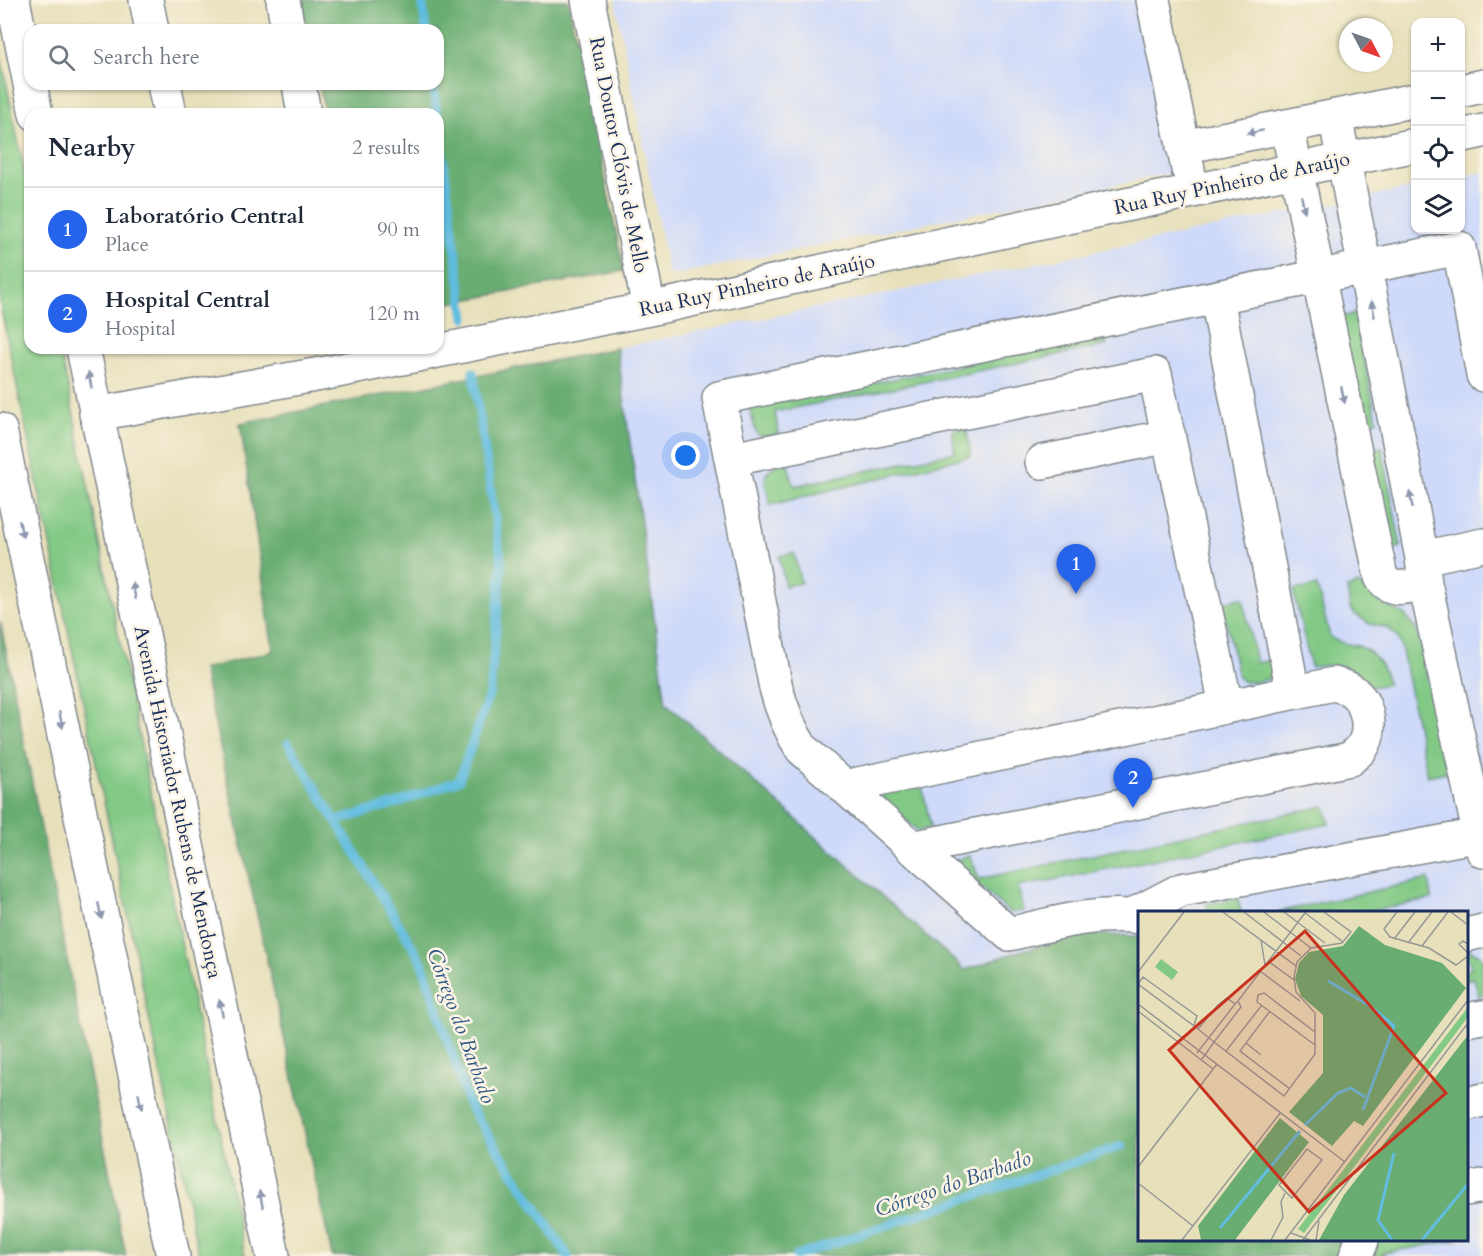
<!DOCTYPE html>
<html lang="en">
<head>
<meta charset="utf-8">
<style>
	body { margin:0; font-family:Cardo,serif; background:#f6f6f7; color:#1f2937 }
	.controls { position:absolute; right:18px; top:18px; display:grid; overflow:hidden; border-radius:12px; box-shadow:0 2px 4px #0004 }
	.controls button { width:54px; height:54px; display:grid; place-items:center; padding:0; border:0; border-bottom:2px solid #e0e1e3; background:#fff; color:#1f2937; font:30px sans-serif }
	.compass { position:absolute; left:1339px; top:18px; width:54px; height:54px; border-radius:50%; background:#fff; box-shadow:0 2px 4px #0004; rotate:131deg }
	.you { position:absolute; left:686px; top:456px; width:21px; height:21px; margin:-15px; border:4px solid #fff; border-radius:50%; background:#1a73e8; box-shadow:0 0 0 9px #1a73e833 }
	.badge { display:grid; place-items:center; width:39px; height:39px; border-radius:50%; background:#2563eb; color:#fff; font-size:20px; font-weight:700 }
	.pin { position:absolute; translate:-50% -50px; filter:drop-shadow(0 2px 3px #0008) }
	.pin::after { content:''; position:absolute; top:32px; width:21px; height:18px; background:inherit; clip-path:polygon(0 0,100% 0,50% 100%) }
	.list { margin:0; padding:0; list-style:none }
	h2 { display:flex; justify-content:space-between; align-items:center; height:78px; margin:0; padding:0 24px; font-size:26px }
	h2 small { font-size:20px; font-weight:400; color:#747a83 }
	.list li { display:grid; grid-template-columns:39px 1fr auto; gap:18px; align-items:center; box-sizing:border-box; height:84px; padding:0 24px; border-top:2px solid #e0e1e3 }
	.list b { display:block; font-size:22px; white-space:nowrap }
	.list p { margin:0; font-size:20px; white-space:nowrap; color:#747a83 }
	.list em { font-size:20px; font-style:normal; color:#747a83 }
	.icon { flex:none; width:33px; height:33px; fill:none; stroke:currentColor; stroke-width:2; stroke-linecap:round; stroke-linejoin:round }
	.map { position:relative; flex:none; width:1483px; height:1256px; overflow:hidden }
	.search { position:absolute; background:#fff; box-shadow:0 2px 4px #0004; left:24px; top:24px; width:420px; height:66px; display:flex; align-items:center; gap:15px; box-sizing:border-box; padding:0 21px; border-radius:18px; color:#747a83; font-size:22px }
	.panel { position:absolute; background:#fff; box-shadow:0 2px 4px #0004; left:24px; top:108px; width:420px; height:246px; border-radius:18px }
	.map>svg:first-child { display:block }
	.built { fill:#cfdafa }
	.green { fill:#82c985; stroke:#4e7c72; stroke-width:1.5 }
	.forest { fill:#69ad72; stroke:#426e68; stroke-width:1.5 }
	.lines { fill:none; stroke-linecap:round; stroke-linejoin:round }
	.stream { stroke:#61bcdf; stroke-width:9 }
	.minor-casing { stroke:#81888c; stroke-width:36 }
	.major-casing { stroke:#81888c; stroke-width:36 }
	.minor { stroke:#fff; stroke-width:33 }
	.major { stroke:#fff; stroke-width:33 }
	.oneway { fill:#8d97ae }
	.labels { text-anchor:middle; dominant-baseline:central; stroke-width:5; stroke-linejoin:round; paint-order:stroke }
	.street-label { font-size:20px; fill:#1b2f5e; stroke:#fcf5e5 }
	.water-label { font-size:21px; font-style:italic; fill:#305985; stroke:#fcf5e5 }
	.inset-river { fill:none; stroke:#61bcdf; stroke-width:3 }
	.inset-road { fill:none; stroke:#959996; stroke-width:1.5 }
	.view { fill:#c8321e; fill-opacity:0.15; stroke:#c8321e; stroke-width:3 }
	.inset-edge { fill:none; stroke:#1b2f5e; stroke-width:3 }
</style>
</head>
<body>
<div class="map">
<svg width="1483" height="1256" viewBox="0 0 1483 1256">
	<rect width="100%" height="100%" fill="#fcf5e5"/>
	<filter id="ink" filterUnits="userSpaceOnUse"><feTurbulence type="fractalNoise" baseFrequency=".0167" numOctaves="2"/><feDisplacementMap in="SourceGraphic" scale="12" xChannelSelector="R" yChannelSelector="G"/><feConvolveMatrix kernelMatrix="1 2 1 2 8 2 1 2 1" color-interpolation-filters="sRGB"/></filter>
	<filter id="wash" filterUnits="userSpaceOnUse"><feTurbulence type="fractalNoise" baseFrequency=".008" numOctaves="4" result="noise"/><feDisplacementMap in="SourceGraphic" scale="24" xChannelSelector="R" yChannelSelector="G"/><feGaussianBlur stdDeviation="1.35" result="paint"/><feColorMatrix in="noise" values="0 0 0 0 0 0 0 0 0 0 0 0 0 0 0 0 0 1.4 0 .05"/><feComposite in="paint" operator="in"/></filter>
	<g filter="url(#wash)">
		<rect width="100%" height="100%" fill="#e7e0bb"/>
		<path class="built" d="M 615,0 L 1143,0 L 1177,172 L 669,276 Z
			M 1483,172 L 1483,1256 L 1336,1256 L 1344,1240 L 1466,1240 L 1466,912 L 1140,912 L 1139,936 L 1091,934 L 1019,951 L 965,970 L 666,703 L 617,348 L 1415,187 L 1416,230 L 1460,230 L 1461,177 Z"/>
		<path class="green" d="M 0,52 L 30,199 L 30,348 L 60,348 L 245,1256 L 199,1256 L 0,305 Z
			M 1355,314 L 1377,421 L 1361,425 L 1338,317 Z
			M 1105,336 L 1107,345 L 775,412 L 779,434 L 760,437 L 756,432 L 749,408 Z
			M 966,427 L 971,456 L 770,505 C 765,478 757,471 787,461 L 794,486 L 955,452 L 952,431 Z
			M 1382,447 L 1401,547 L 1385,551 L 1366,450 Z
			M 794,553 L 801,583 L 785,586 L 779,556 Z
			M 1358,584 L 1380,602 L 1405,615 L 1417,631 L 1447,772 L 1427,776 L 1401,646 L 1396,635 L 1388,628 L 1370,624 L 1356,615 L 1350,608 L 1347,588 Z
			M 1317,586 L 1330,637 C 1339,643 1348,644 1358,646 C 1374,651 1385,668 1388,684 L 1366,688 C 1355,663 1335,664 1311,667 L 1293,590 Z
			M 1243,598 L 1256,663 L 1275,659 L 1278,677 L 1256,682 L 1244,682 L 1238,677 L 1222,602 Z
			M 921,782 L 931,828 L 918,831 L 877,792 Z
			M 1325,806 L 1330,824 L 1018,887 L 1024,911 L 1010,913 L 952,861 L 970,855 L 979,879 Z
			M 1429,879 L 1432,899 L 1367,912 L 1277,912 Z
			M 1238,898 L 1241,912 L 1209,912 L 1206,904 Z
			M 1467,948 L 1483,957 L 1483,994 L 1479,997 L 1474,978 L 1467,980 L 1466,970 L 1471,969 Z
			M 1377,1240 L 1458,1240 L 1383,1253 L 1383,1256 L 1371,1256 Z"/>
		<path class="forest" d="M 301,0 L 568,0 L 624,271 L 438,305 L 438,114 L 325,114 L 319,84 L 438,84 L 438,30 L 307,30 Z
			M 617,348 L 666,703 L 965,970 L 1019,951 L 1091,934 L 1139,936 L 1140,1240 L 1344,1240 L 1336,1256 L 332,1256 L 203,669 L 273,651 L 240,423 Z
			M 0,621 L 126,1256 L 0,1256 Z"/>
		<g class="lines">
			<path class="stream" d="M 422,0 L 426,30
				M 433,84 L 437,114
				M 438,122 L 465,318
				M 288,743 L 422,962 L 469,1106 L 568,1256
				M 336,821 L 398,803 L 459,780 L 490,692 L 502,565 L 473,372
				M 796,1256 L 1122,1146"/>
		</g>
	</g>
	<g filter="url(#ink)">
		<g class="lines">
			<g class="minor-casing">
				<path id="minor" d="M 146,0 L 152,30
					M 283,0 L 288,30
					M 588,0 L 649,309
					M 1153,0 L 1188,169
					M 164,84 L 170,114
					M 299,84 L 304,114
					M 1460,91 L 1483,86
					M 1335,116 L 1422,558
					M 1287,126 L 1381,577 C 1392,594 1409,586 1425,583 L 1422,558 L 1483,545
					M 1460,136 L 1483,131
					M 1183,147 L 1416,100
					M 1217,298 L 1293,692
					M 96,414 L 332,372 L 649,309 L 1101,210 L 1416,145
					M 732,459 L 1155,374 L 1226,705
					M 1042,462 L 1169,436
					M 1425,583 L 1483,851
					M 844,787 L 1334,684 C 1339,686 1347,687 1351,690 C 1369,703 1374,733 1360,750 C 1357,753 1353,756 1350,759 L 912,848
					M 1131,916 L 1181,890 L 1480,835
					M 1140,917 C 1095,911 1052,924 1009,934 L 802,749 C 789,729 782,710 776,688 L 719,398 L 1459,248 L 1483,375
					M 1466,935 L 1483,931
					M 1466,1020 L 1483,1017
					M 1466,1104 L 1483,1100
					M 1466,1189 L 1483,1186
					M 1356,1256 L 1362,1240"/>
			</g>
			<g class="major-casing">
				<path id="major" d="M 13,0 L 30,84
					M 30,84 L 36,114
					M 83,348 L 273,1256
					M 0,430 L 173,1256"/>
			</g>
			<use href="#minor" class="minor"/>
			<use href="#major" class="major"/>
		</g>
		<defs><path id="oneway-solid" d="M-6-.8H1V-3.2L6.5 0L1 3.2V.8H-6Z" transform="scale(1.5)"/></defs>
		<g class="oneway">
			<use href="#oneway-solid" transform="translate(1255 132) rotate(168)"/>
			<use href="#oneway-solid" transform="translate(1303 204) rotate(78)"/>
			<use href="#oneway-solid" transform="translate(1373 309) rotate(-101)"/>
			<use href="#oneway-solid" transform="translate(90 380) rotate(-101)"/>
			<use href="#oneway-solid" transform="translate(1343 395) rotate(78)"/>
			<use href="#oneway-solid" transform="translate(1411 500) rotate(-101)"/>
			<use href="#oneway-solid" transform="translate(21 529) rotate(78)"/>
			<use href="#oneway-solid" transform="translate(134 591) rotate(-102)"/>
			<use href="#oneway-solid" transform="translate(61 720) rotate(78)"/>
			<use href="#oneway-solid" transform="translate(100 911) rotate(78)"/>
			<use href="#oneway-solid" transform="translate(221 1008) rotate(-102)"/>
			<use href="#oneway-solid" transform="translate(140 1101) rotate(78)"/>
			<use href="#oneway-solid" transform="translate(261 1199) rotate(-102)"/>
		</g>
	</g>
	<g class="labels">
		<g class="street-label">
			<text transform="translate(619 155) rotate(79)">Rua Doutor Clóvis de Mello</text>
			<text transform="translate(1232 183) rotate(-12)">Rua Ruy Pinheiro de Araújo</text>
			<text transform="translate(757 285) rotate(-12)">Rua Ruy Pinheiro de Araújo</text>
			<text transform="translate(178 802) rotate(78)">Avenida Historiador Rubens de Mendonça</text>
		</g>
		<g class="water-label">
			<text transform="translate(461 1026) rotate(70)">Córrego do Barbado</text>
			<text transform="translate(953 1184) rotate(-19)">Córrego do Barbado</text>
		</g>
	</g>
	<g transform="translate(1138 911)">
		<rect width="330" height="330" fill="#e7e0bb"/>
		<path d="M 23,48 L 40,61 L 34,69 L 17,56 ZM 330,96 L 330,106 L 166,322 L 160,318 Z" fill="#82c985"/>
		<path d="M 221,15 L 247,34 L 304,52 L 328,77 L 225,215 L 216,210 L 194,235 L 151,201 L 185,162 L 185,104 L 163,85 L 157,68 L 161,52 L 171,41 L 205,35 ZM 330,124 L 330,329 L 181,329 L 206,284 ZM 142,207 L 171,231 L 97,329 L 63,329 L 60,315 Z" fill="#69ad72"/>
		<path class="inset-river" d="M 190,70 L 232,95 L 256,115 L 225,199M 167,214 L 200,182 L 213,177 L 227,186M 82,317 L 162,220M 254,329 L 240,309 L 256,242M 284,329 L 330,273"/>
		<path class="inset-road" d="M 85,1 L 158,55M 106,1 L 163,45M 126,1 L 173,37M 146,1 L 187,32M 166,1 L 205,31M 259,1 L 246,18 L 252,26 L 291,37 L 318,54 L 330,45M 313,1 L 330,14M 256,28 L 277,1M 123,29 L 127,54M 270,32 L 294,1M 330,33 L 325,30 L 321,33 L 330,42M 284,35 L 310,1M 130,50 L 156,69M 122,60 L 162,90M 0,61 L 46,1M 100,90 L 167,2M 0,93 L 207,251M 0,100 L 75,158M 132,100 L 102,140 L 152,178M 56,114 L 59,105 L 5,66 L 0,73 L 60,118M 108,132 L 123,144M 177,134 L 119,91 L 120,84 L 126,82 L 177,121M 88,140 L 124,94M 59,142 L 97,93M 63,149 L 67,144 L 76,131 L 103,96 L 100,90 L 97,93 L 89,87 L 80,94 L 60,118 L 76,131 L 146,185 L 177,143 L 177,102 L 158,81 L 156,66 L 159,51 L 173,37 L 204,32 L 213,21 L 186,1M 169,238 L 184,249 L 154,287 L 141,274 ZM 0,256 L 79,153M 0,272 L 55,315M 153,322 L 172,329M 44,329 L 143,201M 133,329 L 145,306 L 143,291 L 147,282M 147,329 L 330,89M 165,329 L 330,112M 178,329 L 181,310"/>
		<path class="view" d="M 167,20 L 308,182 L 171,301 L 31,139 Z"/>
		<rect width="330" height="330" class="inset-edge"/>
	</g>
</svg>
<div class="controls">
<button>+</button>
<button>−</button>
<button><svg class="icon" aria-label="locate" viewBox="0 0 24 24"><circle cx="12" cy="12" r="6"/><path d="M12 2v4M12 18v4M2 12h4M18 12h4"/></svg></button>
<button><svg class="icon" aria-label="layers" viewBox="0 0 24 24"><path d="M12 4l9 5-9 5-9-5zM3 14l9 5 9-5"/></svg></button>
</div>
<svg class="compass" viewBox="-18 -18 36 36"><path d="M0-13l5 13h-10z" fill="#e53935"/><path d="M0 13l5-13h-10z" fill="#747a83"/></svg>
<div class="you"></div>
<div class="pin badge" style="left:1076px;top:594px">1</div>
<div class="pin badge" style="left:1133px;top:808px">2</div>
<div class="search"><svg class="icon" aria-label="search" viewBox="0 0 24 24"><circle cx="10" cy="10" r="6"/><path d="M15 15l6 6"/></svg>Search here</div>
<section class="panel">
<h2>Nearby<small>2 results</small></h2>
<ul class="list">
<li><span class="badge">1</span><div><b>Laboratório Central</b><p>Place</p></div><em>90 m</em></li>
<li><span class="badge">2</span><div><b>Hospital Central</b><p>Hospital</p></div><em>120 m</em></li>
</ul>
</section>
</div>
</body>
</html>
